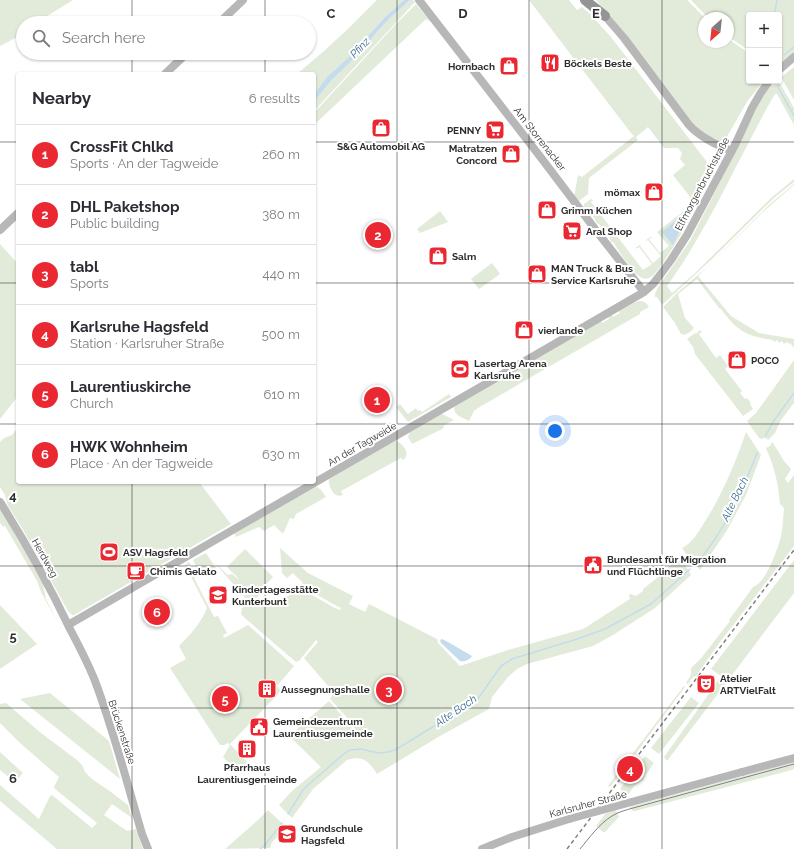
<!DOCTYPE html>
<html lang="en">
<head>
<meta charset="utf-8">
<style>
	body { margin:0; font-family:Raleway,sans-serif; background:#f7f7f7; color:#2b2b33 }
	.controls { position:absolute; right:12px; top:12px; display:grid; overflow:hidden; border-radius:4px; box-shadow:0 1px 3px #0004 }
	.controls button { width:36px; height:36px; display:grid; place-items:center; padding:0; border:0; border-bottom:1px solid #e1e1e2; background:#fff; color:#2b2b33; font:20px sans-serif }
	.compass { position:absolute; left:698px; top:12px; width:36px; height:36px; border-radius:50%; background:#fff; box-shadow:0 1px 3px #0004; rotate:207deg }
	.you { position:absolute; left:555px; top:431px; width:14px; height:14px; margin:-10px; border:3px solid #fff; border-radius:50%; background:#1a73e8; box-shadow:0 0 0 6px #1a73e833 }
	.badge { display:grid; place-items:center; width:26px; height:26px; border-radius:50%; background:#ea2832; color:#fff; font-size:13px; font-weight:700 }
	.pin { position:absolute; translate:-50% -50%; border:2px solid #fff; box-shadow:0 1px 4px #0006 }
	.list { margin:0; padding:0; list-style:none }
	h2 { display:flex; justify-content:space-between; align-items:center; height:52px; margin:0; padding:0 16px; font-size:17px }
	h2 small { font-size:13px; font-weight:400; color:#7c7c81 }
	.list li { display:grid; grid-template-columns:26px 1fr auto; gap:12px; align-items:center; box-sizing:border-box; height:60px; padding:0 16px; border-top:1px solid #e1e1e2 }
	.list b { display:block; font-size:15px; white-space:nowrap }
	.list p { margin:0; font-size:13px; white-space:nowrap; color:#7c7c81 }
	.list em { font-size:13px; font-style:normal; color:#7c7c81 }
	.icon { flex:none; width:22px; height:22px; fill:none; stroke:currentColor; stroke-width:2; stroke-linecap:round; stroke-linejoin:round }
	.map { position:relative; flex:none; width:794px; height:849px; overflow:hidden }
	.search { position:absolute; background:#fff; box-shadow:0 1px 3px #0004; left:16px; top:16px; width:300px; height:44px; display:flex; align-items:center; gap:10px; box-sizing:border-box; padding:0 14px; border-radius:22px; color:#7c7c81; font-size:15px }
	.panel { position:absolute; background:#fff; box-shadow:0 1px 3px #0004; left:16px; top:72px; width:300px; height:412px; border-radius:4px }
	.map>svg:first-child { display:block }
	.green { fill:#e2ebd9 }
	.water { fill:#c4dcec }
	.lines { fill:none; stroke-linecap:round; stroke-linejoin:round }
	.stream { stroke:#c4dcec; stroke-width:1.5 }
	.secondary { stroke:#b7b7b7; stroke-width:8 }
	.highway { stroke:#949494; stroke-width:10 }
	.tram { stroke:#828282; stroke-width:1 }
	.rail { stroke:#828282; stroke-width:1.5; stroke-dasharray:4 3; stroke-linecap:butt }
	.secondary-bridge { stroke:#b7b7b7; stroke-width:8 }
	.grid { fill:none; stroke:#2d2d2d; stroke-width:1; stroke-opacity:0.55 }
	.labels { text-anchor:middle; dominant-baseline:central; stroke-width:4; stroke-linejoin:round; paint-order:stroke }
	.poi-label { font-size:10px; font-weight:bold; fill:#2d2d2d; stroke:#fff; text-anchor:start }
	.street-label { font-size:10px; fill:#2d2d2d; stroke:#fff }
	.water-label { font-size:11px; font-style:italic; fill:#396d91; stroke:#fff }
	.grid-label { font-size:13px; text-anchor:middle; font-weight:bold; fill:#2d2d2d; stroke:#fff; stroke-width:4; stroke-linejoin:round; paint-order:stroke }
</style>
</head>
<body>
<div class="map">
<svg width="794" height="849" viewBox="0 0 794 849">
	<rect width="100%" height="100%" fill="#fff"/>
	<path class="green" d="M 0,0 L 73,0 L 36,23 L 23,23 L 23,34 L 0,46 Z
		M 377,0 L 404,0 L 384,18 L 351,55 L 327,77 L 314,94 L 314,74 L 297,74 L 324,51 L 350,27 Z
		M 410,0 L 413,0 L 415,2 L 314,111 L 314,102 L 330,82 L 390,18 Z
		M 529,0 L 569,0 L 577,10 L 582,7 L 591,15 L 611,37 L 707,162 C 706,176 701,187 694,199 L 691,198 L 673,175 L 685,165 L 680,159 L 682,153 L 678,148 L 664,148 L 648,127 L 636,137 L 638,140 L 589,178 L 588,194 L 578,202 L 574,197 L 578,175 L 582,177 L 634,136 L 635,137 L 631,133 Z
		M 596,0 L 687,0 L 705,18 L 704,18 L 704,42 L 728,42 L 728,39 L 749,53 L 749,81 L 764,81 L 748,100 L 725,140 C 713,146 696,127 688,119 Z
		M 691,0 L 794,0 L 794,53 L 779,65 L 779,15 L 749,15 L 749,51 L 728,36 L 728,18 L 708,18 Z
		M 416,4 L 431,22 L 426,19 L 314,125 L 314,113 L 395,25 Z
		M 794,67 L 794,100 L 781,77 Z
		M 779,84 L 781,85 L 794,108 L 794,125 L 777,94 L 775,94 C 762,116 751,139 739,161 C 717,204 695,247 667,286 L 672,293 L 695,273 L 771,198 L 794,179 L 794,182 L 775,197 L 711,260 L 662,305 L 657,297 L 655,297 L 655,294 L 658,287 L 690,241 L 740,143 L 752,115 L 770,85 L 773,86 Z
		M 794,184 L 794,185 L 764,211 L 698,276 L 731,316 L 759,333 L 794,339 L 794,348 L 790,343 L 789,344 L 787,342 L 784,344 L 782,341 L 779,343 L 777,340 L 774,342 L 773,340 C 744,336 737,330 720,308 L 719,308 L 697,279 L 678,294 L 685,318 L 694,328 C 691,332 685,336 681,334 L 675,323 L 663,307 L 677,293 L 707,267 L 770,204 Z
		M 591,199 L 593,200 L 591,202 L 643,270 L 652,264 L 639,247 L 636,249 L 636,247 L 642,244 L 640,246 L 653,263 L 661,256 L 648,240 L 646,241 L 646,240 L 650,237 L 652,237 L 649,239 L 660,253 L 669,246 L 657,232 L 689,207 L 693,212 C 684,230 674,246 663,263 C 659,267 656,274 651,277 C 648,279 645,279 642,278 C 633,274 619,251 613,242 L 611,242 L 610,240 L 610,239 L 606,233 L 604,233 L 603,232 L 603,230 L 599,224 L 598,224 L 596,222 L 596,221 L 593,216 L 591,216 L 583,209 L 584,204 Z
		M 440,211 L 448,222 L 420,233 L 417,229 Z
		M 0,244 L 18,264 L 18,396 L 0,419 Z
		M 492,263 L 500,274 L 479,289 L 471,279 Z
		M 638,301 C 644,301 646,302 649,307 L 640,312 L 640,314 L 478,408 L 474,411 L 469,421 C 462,417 451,415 455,405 L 601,320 L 602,323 L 609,319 L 608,316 L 611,314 L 613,317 L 620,313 L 619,311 L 635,302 L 635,303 Z
		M 700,330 L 702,332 L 699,334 L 716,358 L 720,355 L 728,366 L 725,369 L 742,391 L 740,393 L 745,399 L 747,398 L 751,403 L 750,404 L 753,409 L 743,416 L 695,354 L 693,347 L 687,339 L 695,333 L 696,334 Z
		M 794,360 L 794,403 L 781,420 L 775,433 L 768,440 L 765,437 L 762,439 L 759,438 L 747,421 L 756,413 Z
		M 449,394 L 451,397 L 408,422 L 396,407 L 400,404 L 408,414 L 416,408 L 418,411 L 420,410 L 422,412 Z
		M 440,414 L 442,414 L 454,420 L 443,426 L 444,428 L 412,444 L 408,437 L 410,431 Z
		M 18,427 L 18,482 L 199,482 L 231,524 L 74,615 L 72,615 L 68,611 L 22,528 L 8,506 L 5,495 L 0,487 L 0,442 L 4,438 L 12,435 Z
		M 746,432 L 761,455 L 746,495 L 726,532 L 700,570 L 695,564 L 692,562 L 682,548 C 692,543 698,533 704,523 C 722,495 735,464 746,432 Z
		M 394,440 C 402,442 412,454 403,460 L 401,458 L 341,491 L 343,495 C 340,496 339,496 336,495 C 331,492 328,483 329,479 Z
		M 772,442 L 773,443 L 784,461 L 791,469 L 785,479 L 788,483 L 794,475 L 794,546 L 720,642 L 696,676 L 693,677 L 688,684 L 686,683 L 691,675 L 691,668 L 702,657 L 730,621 L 729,620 L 753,587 C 766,583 778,549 781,536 C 783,527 783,517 784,508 L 780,504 C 778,482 775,469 766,448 L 770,446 Z
		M 314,486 C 321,488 322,491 326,497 L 296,514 L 294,519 L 290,518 L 283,534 L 274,525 L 264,531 L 259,527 L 236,537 L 234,533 Z
		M 0,508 L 9,523 L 43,584 L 46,599 L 58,623 L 41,592 L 37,581 L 5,526 L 3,527 L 0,523 Z
		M 280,548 L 308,573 L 353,596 L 349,604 L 365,612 L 369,604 L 437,639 L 438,643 L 460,666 L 508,650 L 583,629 L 630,599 L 629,595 L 631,594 L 636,596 L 643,591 L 643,589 L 657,578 L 680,556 L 691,575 L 655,608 L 613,635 L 593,646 L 527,664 L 517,669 L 508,677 L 492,697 L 489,709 L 440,736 L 377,774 C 369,762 364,755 347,760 L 313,789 L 292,818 L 279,805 L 292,791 L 321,767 L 289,736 L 329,701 L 351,726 L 354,735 L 357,733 L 351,722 L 330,699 L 334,693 L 304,658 L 318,642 L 316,640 L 299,661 L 296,662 L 246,619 L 241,614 L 242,608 C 249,603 256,598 265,599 C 268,600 271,601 274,601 C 282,601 289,594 297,592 C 311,590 327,606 340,610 L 341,608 C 327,602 313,589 297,590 L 303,583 L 293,573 L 287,578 L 282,573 Z
		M 245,549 L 273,577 L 259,591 L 261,593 L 258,597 L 248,601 L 215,563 L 228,575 L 232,574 L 238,579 L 238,578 L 227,567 Z
		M 206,553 L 216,568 L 208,572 L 204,568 C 196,566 197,569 193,560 Z
		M 794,560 L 794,593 L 667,761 L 664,757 L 694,715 L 721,676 L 711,669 Z
		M 189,562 L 191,565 L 187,567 L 189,569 L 192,568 L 193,569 L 189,570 L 191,573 L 194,572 L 195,572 L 191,574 L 193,577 L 196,576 L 197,576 L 194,578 L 214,617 L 218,616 L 227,633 L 223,635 L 224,638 L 248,625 L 294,666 L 277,686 L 281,691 L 230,744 L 247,762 L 238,770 L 234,768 L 223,757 L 230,745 L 228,743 L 224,745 L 220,745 L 170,668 L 186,659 L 179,646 C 191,634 201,623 207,608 L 185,565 Z
		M 0,605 L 37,644 L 0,669 Z
		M 684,686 L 685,687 L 644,742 L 643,742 L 643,744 L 627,765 L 626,765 L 610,787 L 608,786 Z
		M 50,693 L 109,741 L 120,779 L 20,699 Z
		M 691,697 L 699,703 L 659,754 L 651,748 Z
		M 6,703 L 41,733 L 77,760 L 82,765 L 85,772 L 92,779 L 111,792 L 128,805 L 132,818 L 112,804 L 104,815 L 127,831 L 136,829 L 143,849 L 57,849 L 0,801 L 0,785 L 39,819 L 50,796 L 52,795 L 92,828 L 97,823 L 55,789 L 54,787 L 59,777 L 20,743 L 0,723 L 0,704 Z
		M 0,752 L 23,773 L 15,782 L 0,770 Z
		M 645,756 L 654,763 L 645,776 L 644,780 L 634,786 L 626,798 L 614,801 L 622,790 L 620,789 L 634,772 L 634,771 Z
		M 794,762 L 794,769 L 788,771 L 635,811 L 633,811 L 630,807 Z
		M 268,810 L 287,828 L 272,842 L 270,848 L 225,849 L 258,820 Z
		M 616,810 L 619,817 L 613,823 L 605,832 L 603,832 L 596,826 L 605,814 Z"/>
	<path class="water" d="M 404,0 L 410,0 L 390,18 L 376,33 L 360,52 L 330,82 L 314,102 L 314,94 L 327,77 L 351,55 L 384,18 Z
		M 690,209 L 689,212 L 673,245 L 662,232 Z
		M 442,639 L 448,642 L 472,656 C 470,660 464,662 460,661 L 441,643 L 440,640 Z"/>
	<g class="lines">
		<path class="stream" d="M 774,15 L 777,0
			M 784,55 L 794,47
			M 778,87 L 794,116
			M 765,437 L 773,422 L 794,393
			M 696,564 C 724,532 742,492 757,453
			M 288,814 L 303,790 L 308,785 L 345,753 L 350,750 L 361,749 L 378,753 L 388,752 L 395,750 L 477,700 L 501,666 L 512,659 L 577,639 L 605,629 L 651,604 L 690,569
			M 260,849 L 265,845 L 282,823"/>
		<path class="secondary" d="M 419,0 L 542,159 L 598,233 L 644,292
			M 605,16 L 624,38 L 689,125 C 701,138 716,145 732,151
			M 219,23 L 243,0
			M 779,70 L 794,57
			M 165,74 L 187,53
			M 0,230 L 18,213
			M 0,502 C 26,543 49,585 70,629 C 79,646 88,663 95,681 C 114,731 127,783 142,834 L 148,849
			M 68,625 L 470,393 L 644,292 L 653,284 L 660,275 L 671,260 L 687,235 L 735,145 L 752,108 L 760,94 L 769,81
			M 742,772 L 794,758
			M 482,849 L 512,837 L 569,819"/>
		<path class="highway" d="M 585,0 L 605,16"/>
		<path class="tram" d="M 580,849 C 590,837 599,824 612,816 C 618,812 626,810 633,808 L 794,764"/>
		<path class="rail" d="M 567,849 L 794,550"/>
		<path class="secondary-bridge" d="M 569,819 L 742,772"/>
	</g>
	<path class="grid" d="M 132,0 L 132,23M 265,0 L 265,23M 397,0 L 397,849M 529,0 L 529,849M 662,0 L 662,849M 132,53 L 132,74M 265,53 L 265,74M 0,142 L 18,142M 314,142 L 794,142M 0,283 L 18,283M 314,283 L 794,283M 0,424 L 18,424M 314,424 L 794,424M 132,482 L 132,849M 265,482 L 265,849M 0,566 L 794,566M 0,708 L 794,708"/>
	<defs>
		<g id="restaurant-square" transform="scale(1)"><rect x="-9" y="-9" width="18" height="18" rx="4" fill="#ea2832" stroke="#fff"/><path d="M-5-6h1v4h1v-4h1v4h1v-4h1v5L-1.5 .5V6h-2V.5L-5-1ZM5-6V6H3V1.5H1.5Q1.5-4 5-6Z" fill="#fff"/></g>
		<g id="shop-square" transform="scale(1)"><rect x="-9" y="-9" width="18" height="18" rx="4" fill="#ea2832" stroke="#fff"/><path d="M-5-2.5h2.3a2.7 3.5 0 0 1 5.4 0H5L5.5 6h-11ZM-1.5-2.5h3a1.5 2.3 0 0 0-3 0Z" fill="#fff"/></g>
		<g id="supermarket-square" transform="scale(1)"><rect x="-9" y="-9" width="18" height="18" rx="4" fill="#ea2832" stroke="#fff"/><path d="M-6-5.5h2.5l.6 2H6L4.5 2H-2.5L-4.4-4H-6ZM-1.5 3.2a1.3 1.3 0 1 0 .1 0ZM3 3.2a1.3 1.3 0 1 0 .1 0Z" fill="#fff"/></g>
		<g id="stadium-square" transform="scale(1)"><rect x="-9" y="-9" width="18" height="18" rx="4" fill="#ea2832" stroke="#fff"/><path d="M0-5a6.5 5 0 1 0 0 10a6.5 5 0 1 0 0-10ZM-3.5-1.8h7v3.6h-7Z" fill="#fff"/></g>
		<g id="civic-square" transform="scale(1)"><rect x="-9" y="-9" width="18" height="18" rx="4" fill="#ea2832" stroke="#fff"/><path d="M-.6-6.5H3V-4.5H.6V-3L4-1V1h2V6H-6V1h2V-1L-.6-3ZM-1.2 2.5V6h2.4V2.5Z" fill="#fff"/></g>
		<g id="cafe-square" transform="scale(1)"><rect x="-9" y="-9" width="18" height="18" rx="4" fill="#ea2832" stroke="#fff"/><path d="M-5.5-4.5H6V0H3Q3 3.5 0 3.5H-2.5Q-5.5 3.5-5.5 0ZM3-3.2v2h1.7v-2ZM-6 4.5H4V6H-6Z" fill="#fff"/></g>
		<g id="school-square" transform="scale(1)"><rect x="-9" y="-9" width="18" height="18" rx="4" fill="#ea2832" stroke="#fff"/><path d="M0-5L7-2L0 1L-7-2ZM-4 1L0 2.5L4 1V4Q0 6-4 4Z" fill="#fff"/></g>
		<g id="theatre-square" transform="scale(1)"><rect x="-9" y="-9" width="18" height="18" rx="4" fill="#ea2832" stroke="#fff"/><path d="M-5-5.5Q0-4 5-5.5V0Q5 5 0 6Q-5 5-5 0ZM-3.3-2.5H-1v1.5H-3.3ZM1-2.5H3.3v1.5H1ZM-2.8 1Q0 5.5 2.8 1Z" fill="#fff"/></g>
		<g id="building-square" transform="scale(1)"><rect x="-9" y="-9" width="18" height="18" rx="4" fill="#ea2832" stroke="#fff"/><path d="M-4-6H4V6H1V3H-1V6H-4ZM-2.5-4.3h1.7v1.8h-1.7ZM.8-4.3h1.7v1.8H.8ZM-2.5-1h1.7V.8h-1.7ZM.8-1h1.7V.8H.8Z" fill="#fff"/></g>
	</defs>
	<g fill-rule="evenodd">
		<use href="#restaurant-square" x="550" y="63"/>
		<use href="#shop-square" x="509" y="66"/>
		<use href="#shop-square" x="381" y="128"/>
		<use href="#supermarket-square" x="495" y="130"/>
		<use href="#shop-square" x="511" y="154"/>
		<use href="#shop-square" x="654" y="192"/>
		<use href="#shop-square" x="547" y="210"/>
		<use href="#supermarket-square" x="572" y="231"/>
		<use href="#shop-square" x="438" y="256"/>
		<use href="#shop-square" x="537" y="274"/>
		<use href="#shop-square" x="524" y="330"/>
		<use href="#shop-square" x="737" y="360"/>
		<use href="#stadium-square" x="460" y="369"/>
		<use href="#stadium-square" x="109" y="552"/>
		<use href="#civic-square" x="593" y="565"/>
		<use href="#cafe-square" x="136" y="571"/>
		<use href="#school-square" x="218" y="595"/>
		<use href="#theatre-square" x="706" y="684"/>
		<use href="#building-square" x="267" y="689"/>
		<use href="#civic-square" x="259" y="727"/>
		<use href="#building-square" x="247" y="749"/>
		<use href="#school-square" x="287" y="834"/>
	</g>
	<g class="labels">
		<g class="poi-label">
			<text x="564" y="63">Böckels Beste</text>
			<text x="495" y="66" text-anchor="end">Hornbach</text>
			<text x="481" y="130" text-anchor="end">PENNY</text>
			<text x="381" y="146" text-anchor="middle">S&amp;G Automobil AG</text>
			<text x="497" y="148" text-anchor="end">Matratzen<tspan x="497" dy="12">Concord</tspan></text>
			<text x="640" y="192" text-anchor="end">mömax</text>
			<text x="561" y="210">Grimm Küchen</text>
			<text x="586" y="231">Aral Shop</text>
			<text x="452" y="256">Salm</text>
			<text x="551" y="268">MAN Truck &amp; Bus<tspan x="551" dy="12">Service Karlsruhe</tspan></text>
			<text x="538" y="330">vierlande</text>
			<text x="751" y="360">POCO</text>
			<text x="474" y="363">Lasertag Arena<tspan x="474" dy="12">Karlsruhe</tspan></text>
			<text x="123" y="552">ASV Hagsfeld</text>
			<text x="607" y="559">Bundesamt für Migration<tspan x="607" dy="12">und Flüchtlinge</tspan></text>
			<text x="150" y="571">Chimis Gelato</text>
			<text x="232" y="589">Kindertagesstätte<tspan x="232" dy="12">Kunterbunt</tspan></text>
			<text x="720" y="678">Atelier<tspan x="720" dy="12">ARTVielFalt</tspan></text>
			<text x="281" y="689">Aussegnungshalle</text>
			<text x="273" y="721">Gemeindezentrum<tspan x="273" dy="12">Laurentiusgemeinde</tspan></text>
			<text x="247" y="767" text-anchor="middle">Pfarrhaus<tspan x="247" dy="12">Laurentiusgemeinde</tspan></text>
			<text x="301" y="828">Grundschule<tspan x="301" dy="12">Hagsfeld</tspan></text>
		</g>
		<g class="street-label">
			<text transform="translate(540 139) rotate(52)">Am Storrenacker</text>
			<text transform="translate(702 184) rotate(-62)">Elfmorgenbruchstraße</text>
			<text transform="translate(362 444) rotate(-30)">An der Tagweide</text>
			<text transform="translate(45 558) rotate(61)">Herdweg</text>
			<text transform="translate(122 732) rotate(72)">Brückenstraße</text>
			<text transform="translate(588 804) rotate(-15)">Karlsruher Straße</text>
		</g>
		<g class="water-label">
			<text transform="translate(360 48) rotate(-47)">Pfinz</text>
			<text transform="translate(735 499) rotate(-64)">Alte Bach</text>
			<text transform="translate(456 711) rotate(-34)">Alte Bach</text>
		</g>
	</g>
	<g class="grid-label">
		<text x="331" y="18">C</text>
		<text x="463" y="18">D</text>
		<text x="596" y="18">E</text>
		<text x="13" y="500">4</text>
		<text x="13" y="641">5</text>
		<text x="13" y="783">6</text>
	</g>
</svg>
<div class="controls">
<button>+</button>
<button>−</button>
</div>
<svg class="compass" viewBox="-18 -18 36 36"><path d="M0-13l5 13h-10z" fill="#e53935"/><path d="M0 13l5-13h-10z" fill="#7c7c81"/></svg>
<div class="you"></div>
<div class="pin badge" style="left:377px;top:400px">1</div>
<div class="pin badge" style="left:378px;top:235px">2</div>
<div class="pin badge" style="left:389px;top:690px">3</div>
<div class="pin badge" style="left:630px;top:769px">4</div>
<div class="pin badge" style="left:225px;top:699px">5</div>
<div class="pin badge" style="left:157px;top:612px">6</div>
<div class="search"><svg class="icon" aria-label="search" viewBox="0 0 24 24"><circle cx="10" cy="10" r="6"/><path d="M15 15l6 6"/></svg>Search here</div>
<section class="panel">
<h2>Nearby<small>6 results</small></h2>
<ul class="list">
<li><span class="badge">1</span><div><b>CrossFit Chlkd</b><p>Sports · An der Tagweide</p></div><em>260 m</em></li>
<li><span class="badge">2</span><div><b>DHL Paketshop</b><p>Public building</p></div><em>380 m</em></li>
<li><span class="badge">3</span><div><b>tabl</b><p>Sports</p></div><em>440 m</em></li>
<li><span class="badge">4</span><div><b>Karlsruhe Hagsfeld</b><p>Station · Karlsruher Straße</p></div><em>500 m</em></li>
<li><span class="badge">5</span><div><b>Laurentiuskirche</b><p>Church</p></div><em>610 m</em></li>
<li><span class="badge">6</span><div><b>HWK Wohnheim</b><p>Place · An der Tagweide</p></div><em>630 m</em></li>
</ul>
</section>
</div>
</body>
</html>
